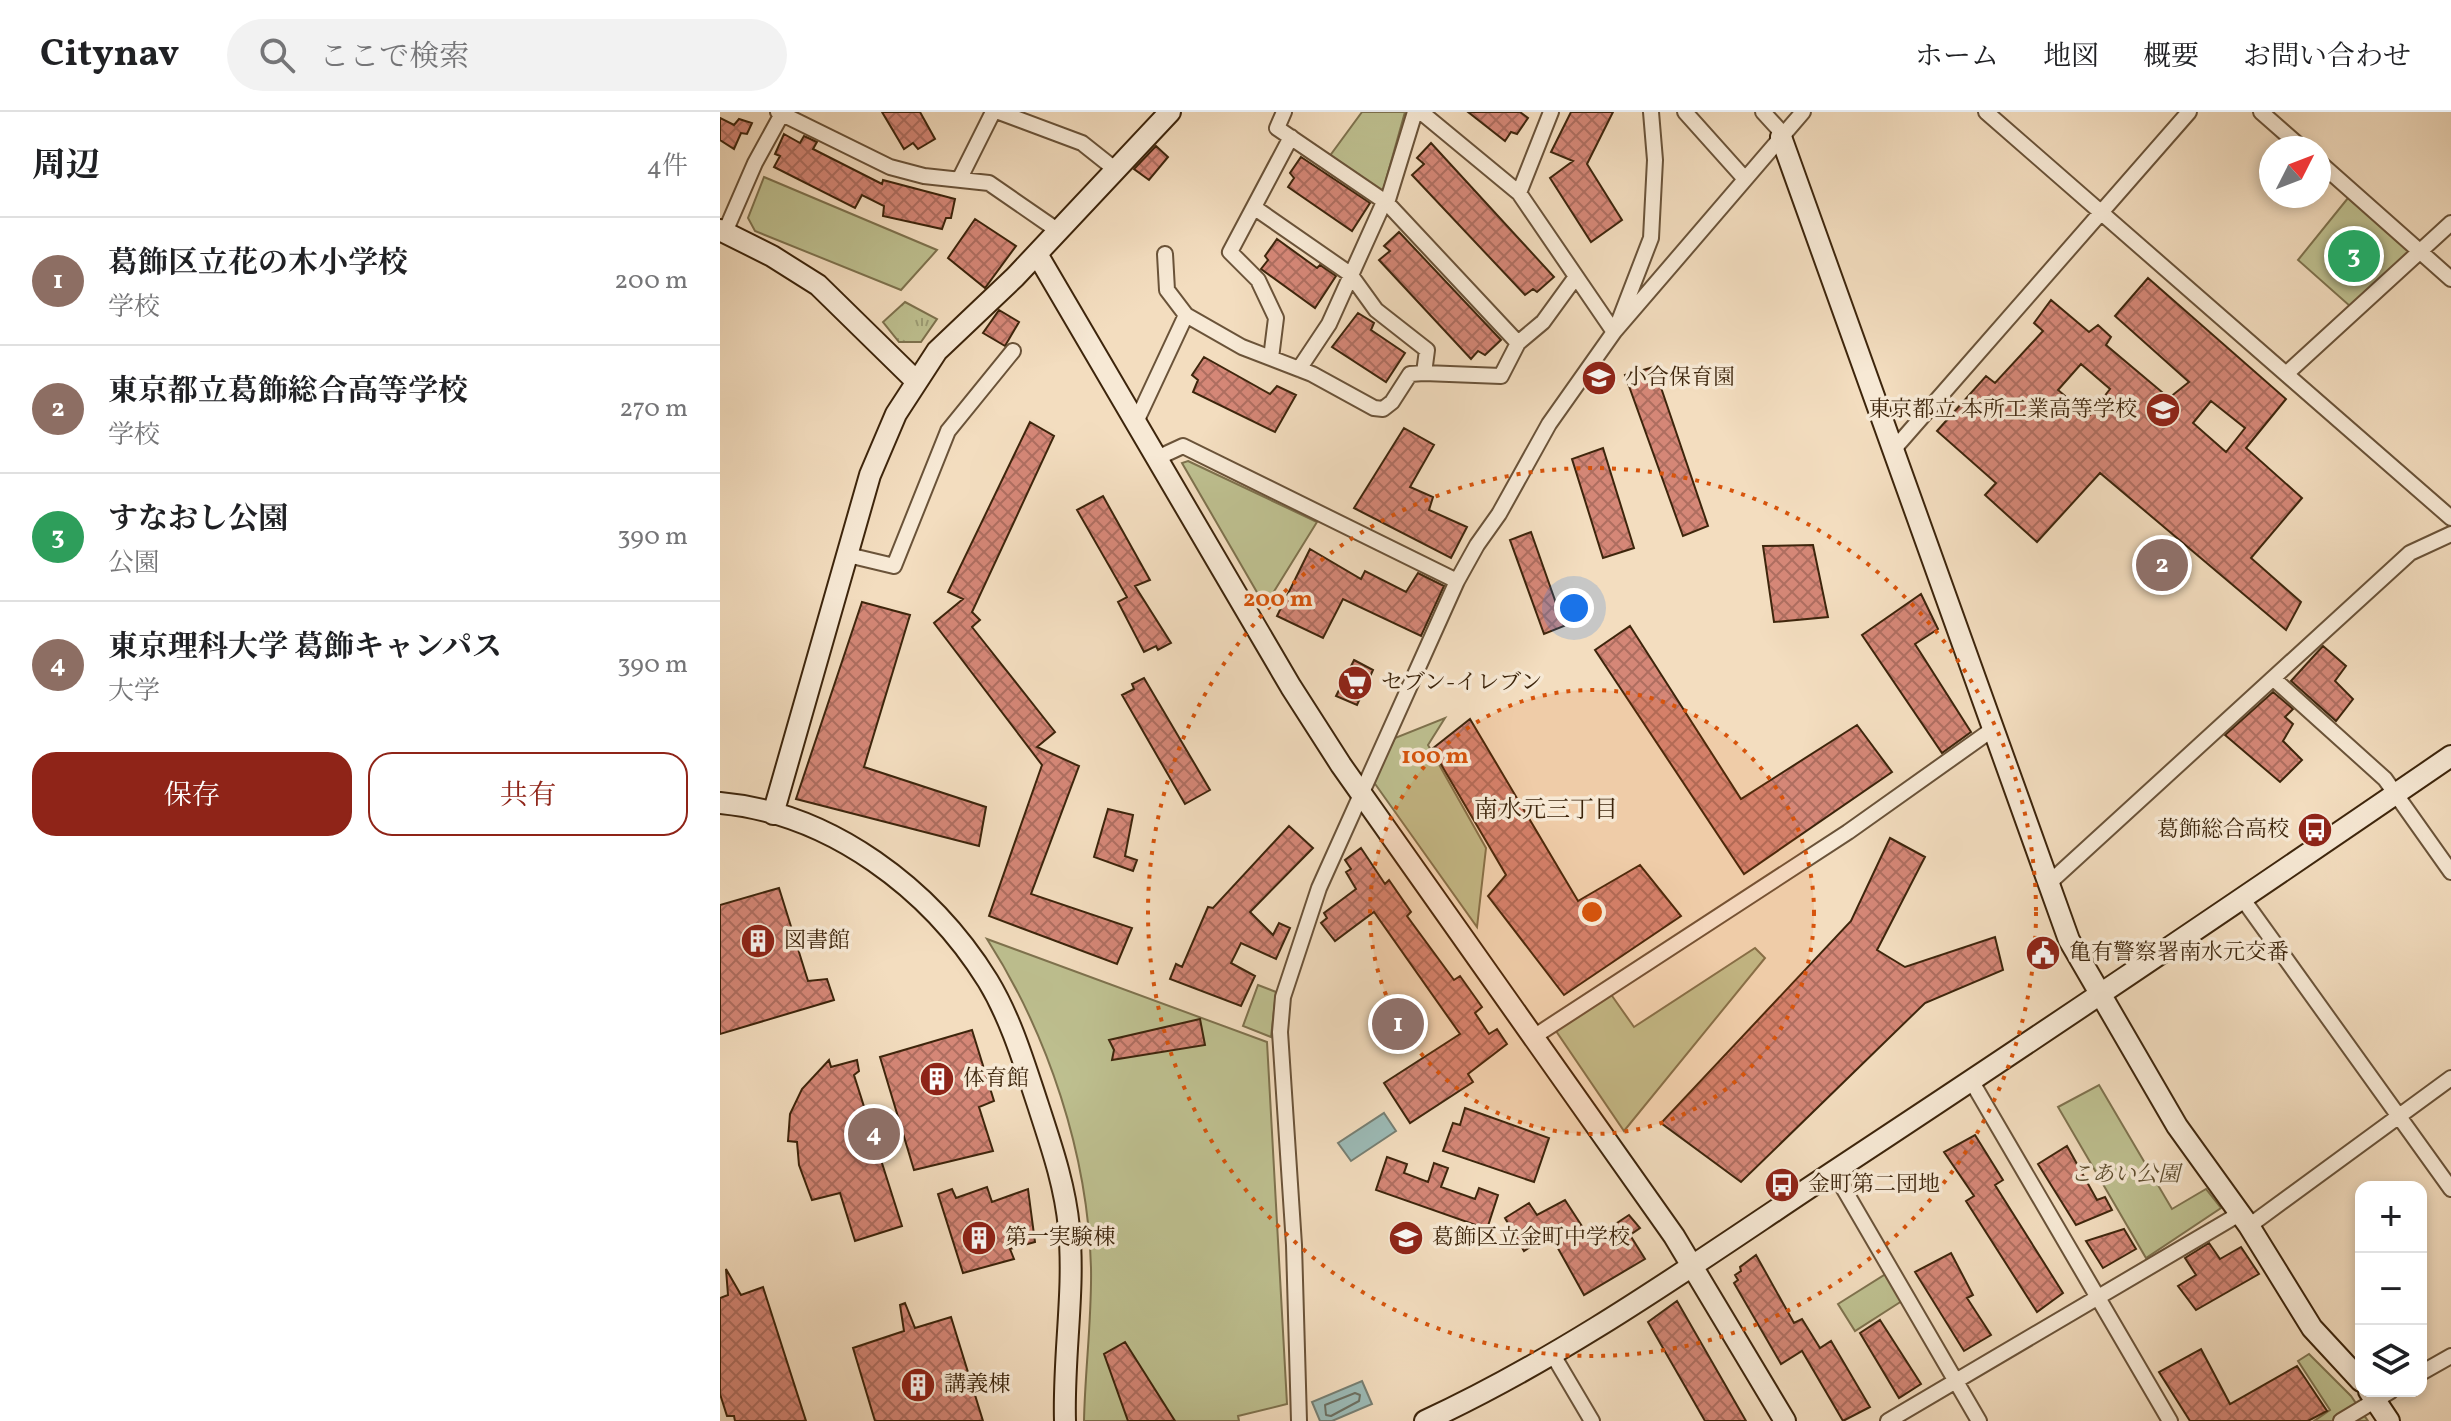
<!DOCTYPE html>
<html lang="ja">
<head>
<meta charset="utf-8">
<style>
	body { margin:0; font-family:Vollkorn,"Noto Serif JP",serif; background:#f2f2f2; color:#202124 }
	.controls { position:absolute; right:24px; bottom:24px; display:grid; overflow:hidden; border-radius:16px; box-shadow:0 4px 12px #0003 }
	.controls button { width:72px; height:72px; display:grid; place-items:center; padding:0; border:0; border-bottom:2px solid #e0e0e0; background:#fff; color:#202124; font:40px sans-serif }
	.compass { position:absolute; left:1539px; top:24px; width:72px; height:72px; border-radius:50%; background:#fff; box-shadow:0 4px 12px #0003; rotate:48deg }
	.you { position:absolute; left:854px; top:496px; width:28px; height:28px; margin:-20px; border:6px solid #fff; border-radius:50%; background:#1a73e8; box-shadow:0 0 0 12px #1a73e833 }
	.badge { display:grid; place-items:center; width:52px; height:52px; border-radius:50%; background:#8f2418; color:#fff; font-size:26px; font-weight:700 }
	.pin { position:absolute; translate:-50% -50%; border:4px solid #fff; box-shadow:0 2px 8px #0006 }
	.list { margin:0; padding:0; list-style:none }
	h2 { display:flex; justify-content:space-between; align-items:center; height:104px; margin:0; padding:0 32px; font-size:34px }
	h2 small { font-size:26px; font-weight:400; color:#757577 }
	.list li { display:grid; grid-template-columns:52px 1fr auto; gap:24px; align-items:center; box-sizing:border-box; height:128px; padding:0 32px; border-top:2px solid #e0e0e0 }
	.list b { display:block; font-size:30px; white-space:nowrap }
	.list p { margin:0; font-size:26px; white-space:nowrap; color:#757577 }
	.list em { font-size:26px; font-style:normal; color:#757577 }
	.actions { display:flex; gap:16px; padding:24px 32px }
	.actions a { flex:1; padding:18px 0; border:2px solid #8f2418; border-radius:24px; text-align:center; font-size:28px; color:#8f2418 }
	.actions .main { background:#8f2418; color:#fff }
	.icon { flex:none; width:44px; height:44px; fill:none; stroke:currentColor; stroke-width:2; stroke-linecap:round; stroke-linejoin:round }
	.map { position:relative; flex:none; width:1731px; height:1309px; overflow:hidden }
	header { display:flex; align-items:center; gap:48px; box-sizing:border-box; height:112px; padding:0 40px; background:#fff; border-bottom:2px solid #e0e0e0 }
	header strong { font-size:38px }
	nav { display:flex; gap:44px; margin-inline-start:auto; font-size:28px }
	.search { width:560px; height:72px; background:#f2f2f2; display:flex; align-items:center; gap:20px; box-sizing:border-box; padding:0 28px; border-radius:44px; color:#757577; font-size:30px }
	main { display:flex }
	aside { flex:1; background:#fff }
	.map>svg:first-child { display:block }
	.grass { fill:url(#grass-tufts); stroke:#7e724e; stroke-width:2 }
	.green { fill:#bec090; stroke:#7e724e; stroke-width:2 }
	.water { fill:#9cbbb7; stroke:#767f73; stroke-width:2 }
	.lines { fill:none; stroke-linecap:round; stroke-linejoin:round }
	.shore { stroke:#6c7062; stroke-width:2 }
	.building { fill:url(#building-cross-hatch); stroke:#3d250c; stroke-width:2; fill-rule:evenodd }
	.street-casing { stroke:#6a5339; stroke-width:18 }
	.secondary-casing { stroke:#3d250c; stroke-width:24 }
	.street { stroke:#f7e9d5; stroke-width:14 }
	.secondary { stroke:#f7e9d5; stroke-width:20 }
	.ring { fill:none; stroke:#d7540c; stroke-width:4; stroke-dasharray:4 8 }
	.labels { text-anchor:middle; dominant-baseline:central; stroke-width:7; stroke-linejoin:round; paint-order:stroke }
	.poi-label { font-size:22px; fill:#3d250c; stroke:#f7e9d5; text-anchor:start }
	.park-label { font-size:22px; font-style:italic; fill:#5d4c2d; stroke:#f7e9d5 }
	.neighbourhood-label { font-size:24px; fill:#3d250c; stroke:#f7e9d5 }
	.centre { fill:#d7540c; stroke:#f7e9d5; stroke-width:4 }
	.ring-label { font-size:24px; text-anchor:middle; font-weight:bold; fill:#d7540c; stroke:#f7e9d5; stroke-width:7; stroke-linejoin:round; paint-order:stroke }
</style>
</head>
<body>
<header>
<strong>Citynav</strong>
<div class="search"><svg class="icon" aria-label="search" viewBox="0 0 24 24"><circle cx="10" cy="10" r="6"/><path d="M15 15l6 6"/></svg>ここで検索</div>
<nav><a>ホーム</a><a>地図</a><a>概要</a><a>お問い合わせ</a></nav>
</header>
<main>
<aside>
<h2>周辺<small>4件</small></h2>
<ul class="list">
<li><span class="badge" style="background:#8d6e63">1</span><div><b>葛飾区立花の木小学校</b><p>学校</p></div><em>200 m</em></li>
<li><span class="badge" style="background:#8d6e63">2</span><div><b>東京都立葛飾総合高等学校</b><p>学校</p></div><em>270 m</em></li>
<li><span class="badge" style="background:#2e9e5b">3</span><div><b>すなおし公園</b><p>公園</p></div><em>390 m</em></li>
<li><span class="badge" style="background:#8d6e63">4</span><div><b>東京理科大学 葛飾キャンパス</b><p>大学</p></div><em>390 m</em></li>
</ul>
<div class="actions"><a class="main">保存</a><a>共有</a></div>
</aside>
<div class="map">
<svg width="1731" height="1309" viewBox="0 0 1731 1309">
	<defs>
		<pattern id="grass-tufts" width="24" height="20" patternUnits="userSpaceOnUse" patternTransform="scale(2)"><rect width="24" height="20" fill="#bec090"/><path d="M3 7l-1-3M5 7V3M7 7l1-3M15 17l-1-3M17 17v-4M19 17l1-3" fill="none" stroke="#9c9c74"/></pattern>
		<pattern id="building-cross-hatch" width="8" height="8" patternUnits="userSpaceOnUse" patternTransform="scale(2)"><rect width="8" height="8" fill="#d58777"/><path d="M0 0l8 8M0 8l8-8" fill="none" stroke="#ae6e60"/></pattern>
	</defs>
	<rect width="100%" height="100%" fill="#f3ddbf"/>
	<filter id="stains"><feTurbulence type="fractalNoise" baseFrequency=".0025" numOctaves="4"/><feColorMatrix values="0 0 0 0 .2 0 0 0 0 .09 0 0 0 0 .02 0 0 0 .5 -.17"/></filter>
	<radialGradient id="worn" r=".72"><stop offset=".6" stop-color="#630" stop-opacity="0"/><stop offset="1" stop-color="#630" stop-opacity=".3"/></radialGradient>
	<path class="grass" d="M 185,190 L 217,207 L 201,230 L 179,230 L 163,210 Z"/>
	<path class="green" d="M 642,0 L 685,0 L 662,82 L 609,45 Z
		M 44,65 L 217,138 L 181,178 L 35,119 L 28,106 Z
		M 1628,86 L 1692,140 L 1631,195 L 1578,148 Z
		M 468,349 L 597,410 L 545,494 L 462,351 Z
		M 725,606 L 708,633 L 766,736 L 757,815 L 653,669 L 675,626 Z
		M 267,827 L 547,930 L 567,1292 L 518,1304 L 519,1309 L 364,1309 C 365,1258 372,1206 371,1156 C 368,1042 328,922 267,827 Z
		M 1035,836 L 1045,846 L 904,1019 L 834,916 L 890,881 L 914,915 Z
		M 538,873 L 556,880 L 551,925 L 523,914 Z
		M 1379,973 L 1452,1097 L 1486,1077 L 1501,1096 L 1426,1146 L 1338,995 Z
		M 1169,1160 L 1185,1187 L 1135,1219 L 1118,1192 Z
		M 1589,1242 L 1631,1284 L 1648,1309 L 1594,1309 L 1610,1298 L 1578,1249 Z"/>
	<path class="water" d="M 664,1001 L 676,1019 L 631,1049 L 618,1031 Z
		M 642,1269 L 652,1292 L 612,1309 L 600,1309 L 592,1290 Z"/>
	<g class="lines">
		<path class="shore" d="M 635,1281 L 640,1283 L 639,1289 L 611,1304 L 606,1303 L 605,1293 Z"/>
	</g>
	<path class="building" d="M 162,0 L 200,0 L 215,27 L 198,37 L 193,31 L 184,37 Z
		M 748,0 L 800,0 L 808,6 L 797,22 L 791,20 L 785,29 Z
		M 851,0 L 893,0 L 867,52 L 902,108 L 871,130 L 830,66 L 853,49 L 831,40 Z
		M 0,6 L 14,13 L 19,7 L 32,11 L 27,22 L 21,21 L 14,37 L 0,28 Z
		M 64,22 L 80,31 L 84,24 L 97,30 L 93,37 L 162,72 L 163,68 L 235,87 L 231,106 L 226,106 L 222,117 L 163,104 L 164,94 L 142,83 L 135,96 L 54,55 L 60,44 L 55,42 Z
		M 711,31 L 834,165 L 817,180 L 813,177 L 805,183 L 692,63 L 704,52 L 697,46 Z
		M 436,34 L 448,45 L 429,68 L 414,57 Z
		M 581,45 L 650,91 L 632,119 L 568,75 L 574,66 L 570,61 Z
		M 255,107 L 296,134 L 265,176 L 228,146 Z
		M 679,120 L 781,228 L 765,243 L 758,239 L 751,247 L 659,148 L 670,139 L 664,134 Z
		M 557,127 L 597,156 L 600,153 L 616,164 L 595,196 L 541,157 L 548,148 L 545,144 Z
		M 1428,166 L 1566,287 L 1526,336 L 1582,386 L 1531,446 L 1581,490 L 1566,518 L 1380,361 L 1317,430 L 1265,383 L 1276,371 L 1217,319 L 1266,264 L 1275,271 L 1323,219 L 1314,211 L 1331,188 L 1369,220 L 1378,213 L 1391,225 L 1386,233 L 1449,286 L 1469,270 L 1395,204 ZM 1361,252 L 1390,277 L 1369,304 L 1338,278 ZM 1491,289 L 1525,316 L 1506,340 L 1473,311 Z
		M 279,198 L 299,210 L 285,234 L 263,221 Z
		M 638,201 L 654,211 L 651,218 L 685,241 L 666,270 L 612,235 Z
		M 484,245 L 550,282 L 557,274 L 576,283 L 555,320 L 473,280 L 478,268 L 472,263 Z
		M 934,255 L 988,414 L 963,424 L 905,263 Z
		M 310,310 L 334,324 L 252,500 L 260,508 L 252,515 L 335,620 L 317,635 L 359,654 L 311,782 L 412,816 L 397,852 L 269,804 L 322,653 L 214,511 L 243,487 L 228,480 Z
		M 684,316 L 714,333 L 690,375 L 713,385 L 709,398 L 747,415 L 731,446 L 634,396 Z
		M 883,336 L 914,436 L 883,446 L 852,347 Z
		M 383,384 L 430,468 L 415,474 L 451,531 L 438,538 L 436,534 L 424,540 L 398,490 L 407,485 L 357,398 Z
		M 811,420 L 844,514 L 824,522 L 790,428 Z
		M 1093,433 L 1108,505 L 1054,510 L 1043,434 Z
		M 590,437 L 641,467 L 645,459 L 686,480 L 698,461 L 724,474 L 701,524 L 623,487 L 603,526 L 557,504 Z
		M 1201,482 L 1218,517 L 1195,532 L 1251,620 L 1222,641 L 1142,523 Z
		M 142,490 L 190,503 L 144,655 L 266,695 L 259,734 L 76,687 Z
		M 910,514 L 1021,687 L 1137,613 L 1172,660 L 1024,762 L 875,538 Z
		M 1603,534 L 1626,554 L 1615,569 L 1633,587 L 1616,609 L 1571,569 Z
		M 634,548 L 653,558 L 637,593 L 616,584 Z
		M 424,566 L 490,678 L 465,692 L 402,583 L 414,577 L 412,572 Z
		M 1553,580 L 1573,597 L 1565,605 L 1573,612 L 1563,629 L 1582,648 L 1560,670 L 1505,623 Z
		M 750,607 L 858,789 L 920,753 L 961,804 L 844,883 L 768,784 L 786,763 L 712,637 Z
		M 388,697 L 413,703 L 405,744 L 417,748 L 413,759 L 374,745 Z
		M 569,714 L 593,736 L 530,800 L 553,823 L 559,811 L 570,816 L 556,847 L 521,831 L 511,851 L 535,864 L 521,894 L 450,867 L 456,852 L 462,855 L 488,795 L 493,796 Z
		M 1170,726 L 1205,745 L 1157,838 L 1185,855 L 1275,825 L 1283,858 L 1205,891 L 1021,1070 L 941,1011 L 1131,809 Z
		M 641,736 L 665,772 L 669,768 L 691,800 L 687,804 L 734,868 L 740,864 L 762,895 L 755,901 L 769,922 L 777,917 L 787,932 L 748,962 L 753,970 L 690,1011 L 664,971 L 740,922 L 654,800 L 615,829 L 601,811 L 607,806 L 604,801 L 636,777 L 626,760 L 631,757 L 625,748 Z
		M 59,776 L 88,869 L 107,867 L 114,888 L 0,922 L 0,793 Z
		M 480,907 L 485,933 L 392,948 L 394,938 L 389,928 Z
		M 252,918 L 274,989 L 259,995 L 273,1039 L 194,1058 L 160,945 Z
		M 109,948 L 111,955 L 137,948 L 139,959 L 134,963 L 182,1114 L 135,1129 L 120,1081 L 92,1088 L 79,1053 L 77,1030 L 68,1029 L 70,1002 L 82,977 Z
		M 745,996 L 829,1026 L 814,1070 L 723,1039 L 733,1011 L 740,1013 Z
		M 1255,1023 L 1283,1068 L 1275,1073 L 1343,1181 L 1317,1200 L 1246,1089 L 1254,1084 L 1224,1040 Z
		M 1347,1034 L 1377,1088 L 1385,1085 L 1392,1098 L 1356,1113 L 1318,1052 Z
		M 667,1045 L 687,1052 L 684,1061 L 708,1070 L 714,1051 L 728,1056 L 721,1075 L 755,1087 L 759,1076 L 778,1083 L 767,1117 L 656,1078 Z
		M 267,1075 L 272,1090 L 308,1077 L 315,1130 L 290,1137 L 294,1147 L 243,1161 L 218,1082 L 232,1077 L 236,1086 Z
		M 845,1088 L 871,1128 L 909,1103 L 920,1116 L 910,1123 L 925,1147 L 864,1183 L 830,1122 L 804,1139 L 785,1106 L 809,1091 L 817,1103 Z
		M 1404,1117 L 1416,1137 L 1383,1156 L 1366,1129 Z
		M 1489,1131 L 1500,1147 L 1521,1135 L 1539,1162 L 1476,1198 L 1458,1174 L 1476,1163 L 1465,1146 Z
		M 1231,1141 L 1253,1183 L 1247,1186 L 1271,1223 L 1244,1239 L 1195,1160 Z
		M 1036,1143 L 1074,1211 L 1082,1207 L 1100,1236 L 1111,1229 L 1150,1295 L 1123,1309 L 1082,1239 L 1061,1252 L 1014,1171 L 1018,1168 L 1015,1163 L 1021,1159 L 1020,1155 Z
		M 6,1157 L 21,1183 L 43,1175 L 86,1309 L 15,1309 L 14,1304 L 7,1304 L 0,1282 L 0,1186 L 8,1183 Z
		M 957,1189 L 1026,1309 L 985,1309 L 928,1210 Z
		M 185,1191 L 195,1216 L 231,1205 L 263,1309 L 155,1309 L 133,1236 L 184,1219 L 180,1193 Z
		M 1160,1208 L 1201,1272 L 1179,1286 L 1140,1221 Z
		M 405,1230 L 455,1309 L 408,1309 L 384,1242 Z
		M 1481,1237 L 1510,1292 L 1577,1254 L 1607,1299 L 1588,1309 L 1470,1309 L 1439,1260 Z"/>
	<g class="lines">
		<g class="street-casing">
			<path id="street" d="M 58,0 L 170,55 L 204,64 L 269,71 L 337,118
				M 279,0 L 362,31 L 396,58
				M 564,0 L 557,16 L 667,91 L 798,231 L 823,210 L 855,166
				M 701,0 L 799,81 L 894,220
				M 965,0 L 1025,67
				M 1043,0 L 1064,23
				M 1266,0 L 1731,406
				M 1541,0 L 1582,36
				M 1599,50 L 1731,167
				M 240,66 L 273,0
				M 799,81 L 831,0
				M 667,91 L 695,0
				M 535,96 L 630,162 L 656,198 L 707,238 L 704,261 L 781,264 L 798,231
				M 5,120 L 35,51 L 63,0
				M 445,142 L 447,178 L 466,203 L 522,235 L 592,262 L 654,296 L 663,297 L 672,290 L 690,262 L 704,261
				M 899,209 L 931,126 L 935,48 L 931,0
				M 551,246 L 556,206 L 538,168 L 510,140 L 571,25
				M 579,257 L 609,212 L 664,90
				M 1566,262 L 1731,111
				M 416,310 L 466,203
				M 1174,337 L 1469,0
				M 437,346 L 463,334 L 737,469
				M 128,443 L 174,454 L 228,319 L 293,239
				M 1554,567 L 1665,667 L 1731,760
				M 1328,772 L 1690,441 L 1731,422
				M 1522,786 L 1731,1077
				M 815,924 L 1128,720 L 1273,617
				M 1252,970 L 1450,1309
				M 1114,1060 L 1259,1309
				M 1529,1114 L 1731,966
				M 833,1243 L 872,1309
				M 1701,1261 L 1731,1244
				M 579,1309 L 574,1133 L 560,920 L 563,885 L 599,776 L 737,469 L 757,433 L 779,402 L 829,312 L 894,220 L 1083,0
				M 1168,1309 L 1521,1101
				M 1621,1309 L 1671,1279"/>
		</g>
		<g class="secondary-casing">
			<path id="secondary" d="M 1061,25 L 1349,828 L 1457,1014 L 1529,1114 L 1592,1216 L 1641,1269
				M 0,118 L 52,144 L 98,173 L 195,268
				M 317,142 L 571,575 L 621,653 L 954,1124 L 1065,1309
				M 0,691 C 111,701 211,777 268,869 C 291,907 304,951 318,993 C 331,1033 345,1073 349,1116 C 355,1180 343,1244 345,1309
				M 53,702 L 150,363 L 176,302 L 217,239 L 295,165 L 450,0
				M 1649,1279 L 1669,1309
				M 705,1309 C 852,1241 984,1145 1119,1056 C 1324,921 1528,783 1731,644"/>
		</g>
		<use href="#street" class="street"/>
		<use href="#secondary" class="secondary"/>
	</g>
	<circle cx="872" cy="800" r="222" fill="#d7540c" fill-opacity=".12"/>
	<g class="ring">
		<circle cx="872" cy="800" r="222"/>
		<circle cx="872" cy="800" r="444"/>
	</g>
	<defs>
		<g id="school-disc" transform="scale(1.8)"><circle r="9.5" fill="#8f2418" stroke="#f7e9d5"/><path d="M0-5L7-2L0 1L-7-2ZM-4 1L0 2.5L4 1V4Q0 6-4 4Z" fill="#fff"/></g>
		<g id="supermarket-disc" transform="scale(1.8)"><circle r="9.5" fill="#8f2418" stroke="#f7e9d5"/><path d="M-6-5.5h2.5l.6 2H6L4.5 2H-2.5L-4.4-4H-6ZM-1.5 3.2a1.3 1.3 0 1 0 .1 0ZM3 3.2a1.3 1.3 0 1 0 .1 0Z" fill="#fff"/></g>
		<g id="bus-disc" transform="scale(1.8)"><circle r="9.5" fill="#8f2418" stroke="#f7e9d5"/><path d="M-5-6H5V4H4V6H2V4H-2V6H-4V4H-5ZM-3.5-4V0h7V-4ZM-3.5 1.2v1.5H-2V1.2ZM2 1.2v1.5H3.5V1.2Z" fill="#fff"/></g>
		<g id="building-disc" transform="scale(1.8)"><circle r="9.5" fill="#8f2418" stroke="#f7e9d5"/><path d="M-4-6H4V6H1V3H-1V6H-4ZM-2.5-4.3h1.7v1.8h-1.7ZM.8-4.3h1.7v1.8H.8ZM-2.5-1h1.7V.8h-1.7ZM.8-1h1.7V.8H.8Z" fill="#fff"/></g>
		<g id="civic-disc" transform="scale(1.8)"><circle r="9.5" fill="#8f2418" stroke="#f7e9d5"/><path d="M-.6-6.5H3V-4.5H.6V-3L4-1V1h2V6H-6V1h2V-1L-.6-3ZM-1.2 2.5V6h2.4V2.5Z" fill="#fff"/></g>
	</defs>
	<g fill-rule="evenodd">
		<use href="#school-disc" x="879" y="266"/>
		<use href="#school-disc" x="1443" y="298"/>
		<use href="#supermarket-disc" x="635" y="571"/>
		<use href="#bus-disc" x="1595" y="718"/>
		<use href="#building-disc" x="38" y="829"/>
		<use href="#civic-disc" x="1323" y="841"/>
		<use href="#building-disc" x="217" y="967"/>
		<use href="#bus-disc" x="1062" y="1073"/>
		<use href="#building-disc" x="259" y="1126"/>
		<use href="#school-disc" x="686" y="1126"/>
		<use href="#building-disc" x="198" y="1273"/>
	</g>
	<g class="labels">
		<g class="poi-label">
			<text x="905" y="266">小合保育園</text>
			<text x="1417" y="298" text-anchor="end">東京都立 本所工業高等学校</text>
			<text x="661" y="571">セブン-イレブン</text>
			<text x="1569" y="718" text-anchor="end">葛飾総合高校</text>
			<text x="64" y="829">図書館</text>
			<text x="1349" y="841">亀有警察署南水元交番</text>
			<text x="243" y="967">体育館</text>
			<text x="1088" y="1073">金町第二団地</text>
			<text x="285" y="1126">第一実験棟</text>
			<text x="712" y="1126">葛飾区立金町中学校</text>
			<text x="224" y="1273">講義棟</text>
		</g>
		<g class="park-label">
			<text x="1405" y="1063">こあい公園</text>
		</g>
		<g class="neighbourhood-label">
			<text x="826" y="699">南水元三丁目</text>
		</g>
	</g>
	<circle cx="872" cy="800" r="12" class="centre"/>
	<g class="ring-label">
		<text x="558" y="494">200 m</text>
		<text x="715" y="651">100 m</text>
	</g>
	<rect width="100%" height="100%" filter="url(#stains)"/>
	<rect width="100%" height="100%" fill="url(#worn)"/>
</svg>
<div class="controls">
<button>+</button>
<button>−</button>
<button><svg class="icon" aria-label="layers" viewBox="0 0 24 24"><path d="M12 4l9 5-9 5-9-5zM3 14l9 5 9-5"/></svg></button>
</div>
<svg class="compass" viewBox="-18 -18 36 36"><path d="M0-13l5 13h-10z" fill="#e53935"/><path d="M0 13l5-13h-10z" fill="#757577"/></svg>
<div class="you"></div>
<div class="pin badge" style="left:678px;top:912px;background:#8d6e63">1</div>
<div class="pin badge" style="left:1442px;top:453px;background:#8d6e63">2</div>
<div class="pin badge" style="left:1634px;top:144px;background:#2e9e5b">3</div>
<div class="pin badge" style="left:154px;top:1022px;background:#8d6e63">4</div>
</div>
</main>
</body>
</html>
